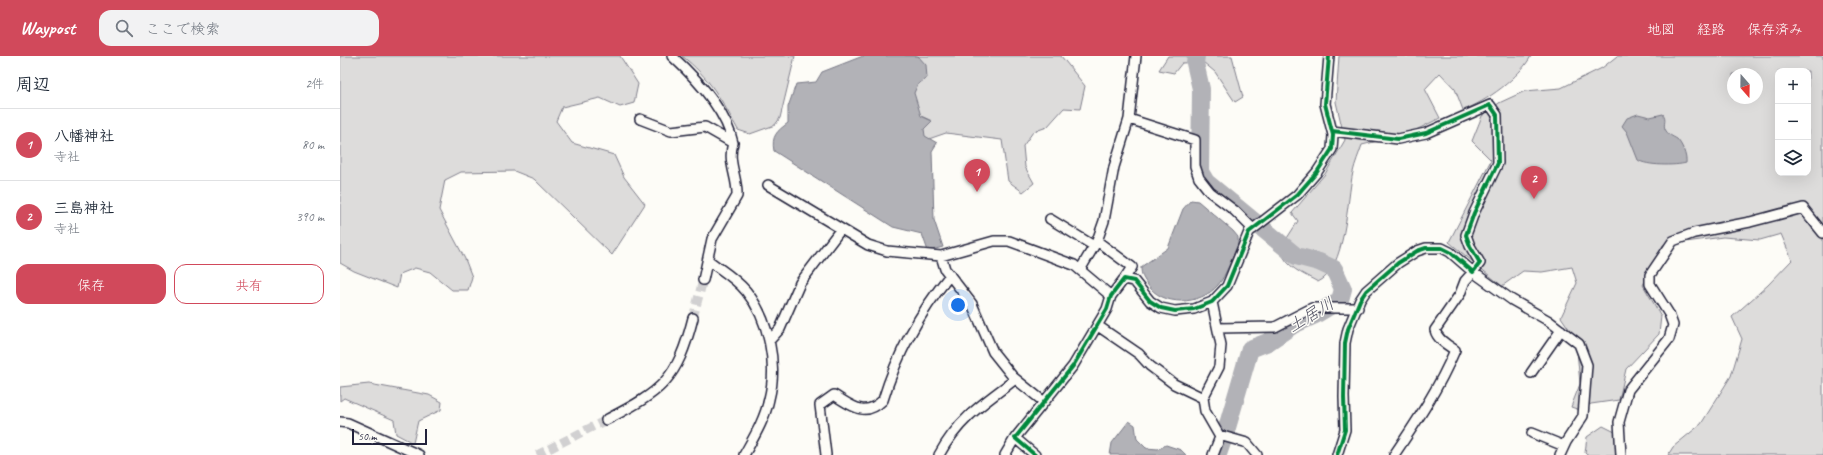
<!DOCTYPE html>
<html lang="ja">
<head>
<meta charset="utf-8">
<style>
	body { margin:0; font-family:Caveat,"Klee One",sans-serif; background:#f2f2f3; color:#1f2937 }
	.controls { position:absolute; right:12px; top:12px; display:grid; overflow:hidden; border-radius:8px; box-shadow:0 4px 16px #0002 }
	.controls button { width:36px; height:36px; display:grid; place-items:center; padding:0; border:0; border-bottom:1px solid #e0e1e3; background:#fff; color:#1f2937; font:20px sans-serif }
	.compass { position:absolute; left:1387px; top:12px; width:36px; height:36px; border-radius:50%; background:#fff; box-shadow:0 4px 16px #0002; rotate:160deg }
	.scale { position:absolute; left:12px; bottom:10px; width:75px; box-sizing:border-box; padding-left:4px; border:2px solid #22223b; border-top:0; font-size:11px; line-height:14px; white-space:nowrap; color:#22223b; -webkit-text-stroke:3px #fdfcf7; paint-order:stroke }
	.you { position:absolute; left:618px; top:249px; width:14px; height:14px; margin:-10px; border:3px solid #fff; border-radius:50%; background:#1a73e8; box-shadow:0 0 0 6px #1a73e833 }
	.badge { display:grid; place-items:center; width:26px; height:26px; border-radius:50%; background:#d1495b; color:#fff; font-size:13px; font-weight:700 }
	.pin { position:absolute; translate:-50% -33px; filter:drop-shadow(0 1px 2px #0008) }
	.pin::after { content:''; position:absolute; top:21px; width:14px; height:12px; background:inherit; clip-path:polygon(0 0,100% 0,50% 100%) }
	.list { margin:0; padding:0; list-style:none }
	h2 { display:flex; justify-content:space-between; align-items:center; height:52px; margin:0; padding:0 16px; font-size:17px }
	h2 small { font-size:13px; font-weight:400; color:#747a83 }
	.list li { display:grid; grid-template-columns:26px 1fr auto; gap:12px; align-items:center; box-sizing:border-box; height:72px; padding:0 16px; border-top:1px solid #e0e1e3 }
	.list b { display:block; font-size:15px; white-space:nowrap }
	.list p { margin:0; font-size:13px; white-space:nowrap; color:#747a83 }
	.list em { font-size:13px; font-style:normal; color:#747a83 }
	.actions { display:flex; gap:8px; padding:12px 16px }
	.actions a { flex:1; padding:9px 0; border:1px solid #d1495b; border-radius:12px; text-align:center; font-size:14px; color:#d1495b }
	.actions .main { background:#d1495b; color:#fff }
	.icon { flex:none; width:22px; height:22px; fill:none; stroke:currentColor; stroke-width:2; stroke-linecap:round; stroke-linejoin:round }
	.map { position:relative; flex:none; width:1483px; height:399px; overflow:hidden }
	header { display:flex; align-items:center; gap:24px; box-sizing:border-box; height:56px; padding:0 20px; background:#d1495b; color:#fff }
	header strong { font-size:19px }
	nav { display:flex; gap:22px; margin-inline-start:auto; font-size:14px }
	.search { width:280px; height:36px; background:#f2f2f3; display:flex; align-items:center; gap:10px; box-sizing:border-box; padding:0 14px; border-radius:12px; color:#747a83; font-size:15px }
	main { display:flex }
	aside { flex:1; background:#fff }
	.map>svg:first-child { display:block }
	.green { fill:#dddcdb; stroke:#807f8b; fill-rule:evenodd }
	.water { fill:#b2b2b7; stroke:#787885 }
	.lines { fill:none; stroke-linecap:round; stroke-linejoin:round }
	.river { stroke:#b2b2b7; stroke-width:18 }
	.minor-tunnel { stroke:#d1d0d1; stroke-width:9; stroke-dasharray:9 4.5; stroke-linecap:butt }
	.minor-casing { stroke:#22223b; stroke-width:12 }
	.minor { stroke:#fdfcf7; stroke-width:9 }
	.cycleway-casing { stroke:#fdfcf7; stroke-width:6 }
	.cycleway { stroke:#00873e; stroke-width:4 }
	.labels { text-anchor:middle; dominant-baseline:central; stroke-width:3; stroke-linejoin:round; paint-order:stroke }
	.water-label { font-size:17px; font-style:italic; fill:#545466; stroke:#fdfcf7 }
</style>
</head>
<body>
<header>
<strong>Waypost</strong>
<div class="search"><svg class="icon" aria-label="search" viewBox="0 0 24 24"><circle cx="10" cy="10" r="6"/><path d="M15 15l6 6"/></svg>ここで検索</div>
<nav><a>地図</a><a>経路</a><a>保存済み</a></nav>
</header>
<main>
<aside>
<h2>周辺<small>2件</small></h2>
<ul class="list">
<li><span class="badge">1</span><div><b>八幡神社</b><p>寺社</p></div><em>80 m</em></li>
<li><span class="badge">2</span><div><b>三島神社</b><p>寺社</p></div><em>390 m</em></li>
</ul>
<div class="actions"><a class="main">保存</a><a>共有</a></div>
</aside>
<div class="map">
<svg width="1483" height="399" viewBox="0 0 1483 399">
	<rect width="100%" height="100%" fill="#fdfcf7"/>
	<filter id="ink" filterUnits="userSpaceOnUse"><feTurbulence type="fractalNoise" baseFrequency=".025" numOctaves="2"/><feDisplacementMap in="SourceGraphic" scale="8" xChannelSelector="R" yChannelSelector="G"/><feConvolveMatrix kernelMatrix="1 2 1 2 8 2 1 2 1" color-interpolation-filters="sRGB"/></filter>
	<g filter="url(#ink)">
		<path class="green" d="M 0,0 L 280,0 L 298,28 L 294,47 L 280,51 L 260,42 L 222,51 L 216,65 L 232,87 L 274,99 L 284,121 L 305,148 L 272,199 L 194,123 L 174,115 L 121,116 L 105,124 L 99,154 L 125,203 L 132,221 L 128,234 L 112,234 L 90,216 L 75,212 L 60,218 L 57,232 L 14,215 L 0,207 Z
			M 342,0 L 455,0 L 440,62 L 435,69 L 410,78 L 398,74 C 382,44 369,21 342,0 Z
			M 565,0 L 721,0 L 745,30 L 740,53 L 724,52 L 707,71 L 693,76 L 683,90 L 685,111 L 694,127 L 683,136 L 668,125 L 662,84 L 606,77 L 580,86 L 564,43 Z
			M 828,0 L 892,0 L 903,41 L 895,46 L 875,16 L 863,6 L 842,7 L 834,17 L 819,14 Z
			M 999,0 L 1191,0 C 1180,21 1146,46 1123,54 L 1115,33 L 1100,17 L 1085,33 L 1100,62 L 1070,77 L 1022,89 C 1019,98 1015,107 1013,116 C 1007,143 1006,214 978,226 C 962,217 946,212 940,193 L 958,165 L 952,157 L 985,118 L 1005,84 L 996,46 Z
			M 1277,0 L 1483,0 L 1483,399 L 1328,399 L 1333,391 L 1361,368 L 1391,320 L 1402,283 L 1392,261 L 1428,229 L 1452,204 L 1441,178 L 1420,184 L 1383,181 L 1323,189 L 1303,229 L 1321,260 L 1319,278 L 1286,313 L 1279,344 L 1251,348 L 1240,354 L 1231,351 L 1240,328 L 1236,283 L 1221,261 L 1237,227 L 1232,211 L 1202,216 L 1183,215 L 1162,230 L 1109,186 L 1151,104 L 1132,85 L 1142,60 L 1159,47 L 1185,35 L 1221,32 L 1262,12 ZM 1438,15 L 1468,15 L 1468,117 L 1438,117 ZM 1393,18 L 1417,18 L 1417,42 L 1393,42 Z
			M 29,328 L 89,339 L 102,346 L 101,354 L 78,365 L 73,387 L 56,378 L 54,364 L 4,342 L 0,345 L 0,331 Z
			M 1263,370 L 1275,376 L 1276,399 L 1247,399 L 1245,397 L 1247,381 Z"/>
		<path class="water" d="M 523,0 L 578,0 L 586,9 L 587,22 L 578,28 L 574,37 L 581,60 L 592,65 L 584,73 L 585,80 L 597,87 L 592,95 L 594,164 L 603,191 L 588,195 L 582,178 L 553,171 L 434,95 C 431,80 437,75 448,67 L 448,51 L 456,28 L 476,26 L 482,16 Z
			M 1298,58 L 1310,61 L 1323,58 C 1327,63 1323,68 1325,73 C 1328,79 1332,80 1337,83 C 1342,88 1347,100 1346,107 C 1336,110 1306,110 1298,104 L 1287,76 L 1282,70 L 1287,62 Z
			M 851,144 L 858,145 L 893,175 L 898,181 L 898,188 C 893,199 886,220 878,229 C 860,250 822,251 807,228 C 803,222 801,219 801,211 L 828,192 L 843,153 Z
			M 789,365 L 795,369 L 797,383 L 806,392 L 818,393 L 826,389 L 841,394 L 846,399 L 770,399 L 772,387 Z"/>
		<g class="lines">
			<path class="river" d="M 856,0 L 855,7 L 861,33 L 860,116 L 866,126 L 956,200 L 979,206 L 994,213 L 1003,233 L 1000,244 L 975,259 L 953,269 L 928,286 L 910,293 L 886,375 L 878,398"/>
			<path class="minor-tunnel" d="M 353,262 L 363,224
				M 197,399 L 266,364"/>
			<g class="minor-casing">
				<path id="minor" d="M 332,0 C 356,22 386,54 393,87
					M 300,63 L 331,75 L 365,71 L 393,87 C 387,107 398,121 397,140 L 372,183 L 363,224
					M 789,63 L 796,0
					M 992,75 L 1058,83 L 1086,77 L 1150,49 L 1157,59 L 1158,107 L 1134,157 L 1126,179 L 1130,190 L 1140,207 L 1133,216 L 1110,196 L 1102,192 L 1086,192 L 1077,195 L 1058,207 L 1026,235 L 1020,244 L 1008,273 L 1005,287 L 1004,341 L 1005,374 L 997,399
					M 428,129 L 528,189 L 547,195 L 601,200 L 654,185 L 669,185 L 734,209 L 771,240
					M 710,163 L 754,190
					M 757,185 L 792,211 L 784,223
					M 368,204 C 381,214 395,222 406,235 C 429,263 438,308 429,343 C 425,363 414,381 404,399
					M 740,214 L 757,185 L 764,165 L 774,111 L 789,63 L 855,84 L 855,110 L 859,122 L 870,136 L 895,155 L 913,173
					M 872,246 L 881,289 L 879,311 L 863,342 L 865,355 L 880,381 L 873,399
					M 758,270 L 799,298 L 810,310 L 834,328 L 863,342
					M 878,272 L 935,271 L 972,252 L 1018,252
					M 429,285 L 440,273 L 460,227 L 501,173
					M 1191,317 L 1221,274
					M 673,321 L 704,346
					M 266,364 C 322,335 337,325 353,262
					M 0,366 L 8,367 L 79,399
					M 1192,377 L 1224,390
					M 879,379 L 907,387 L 917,399
					M 486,399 L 480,349 L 494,339 C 512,350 525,362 543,344 C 557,298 580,256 610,219
					M 599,399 C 618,364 642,348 673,325 L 673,321 L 653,296 L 632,248 L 605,213 L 601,200
					M 665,399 L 675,382
					M 695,399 L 675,382 L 733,310 L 767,253 L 771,240 L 784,223 L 794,225 L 810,245 L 821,252 L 835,255 L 854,253 L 872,246 L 887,230 L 909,176 L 957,139 L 977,116 L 992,93 L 993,79 L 985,48 L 989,0
					M 1054,399 C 1077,365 1099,332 1115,294 C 1107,289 1097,283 1095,274 L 1120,238 L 1125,225 L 1133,216 L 1172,244 L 1209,265 L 1239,288 L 1247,309 L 1243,360 L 1226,386 L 1220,399
					M 1281,399 L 1279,366 L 1288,334 L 1329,283 L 1333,269 L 1329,258 L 1310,228 L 1310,219 L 1333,185 L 1354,177 L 1410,166 L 1463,152 L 1483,177"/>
			</g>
			<use href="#minor" class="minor"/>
			<g class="cycleway-casing">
				<path id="cycleway" d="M 992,75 L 1058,83 L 1086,77 L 1150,49 L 1157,59 L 1158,107 L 1134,157 L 1126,179 L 1130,190 L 1140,207 L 1133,216 L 1110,196 L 1102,192 L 1086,192 L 1077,195 L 1058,207 L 1026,235 L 1020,244 L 1008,273 L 1005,287 L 1004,341 L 1005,374 L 997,399
					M 695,399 L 675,382 L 733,310 L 767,253 L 771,240 L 784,223 L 794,225 L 810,245 L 821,252 L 835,255 L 854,253 L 872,246 L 887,230 L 909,176 L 957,139 L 977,116 L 992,93 L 993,79 L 985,48 L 989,0"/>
			</g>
			<use href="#cycleway" class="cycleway"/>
		</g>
	</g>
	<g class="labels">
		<g class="water-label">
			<text transform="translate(971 259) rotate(-31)">土居川</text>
		</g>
	</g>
</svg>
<div class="controls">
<button>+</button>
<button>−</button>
<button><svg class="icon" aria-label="layers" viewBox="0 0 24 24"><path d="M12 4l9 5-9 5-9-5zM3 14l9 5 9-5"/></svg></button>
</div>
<svg class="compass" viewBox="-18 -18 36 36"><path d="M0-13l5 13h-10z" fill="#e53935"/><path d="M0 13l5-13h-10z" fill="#747a83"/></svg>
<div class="scale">50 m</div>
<div class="you"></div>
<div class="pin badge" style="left:637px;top:136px">1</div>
<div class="pin badge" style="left:1194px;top:143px">2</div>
</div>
</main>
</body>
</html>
